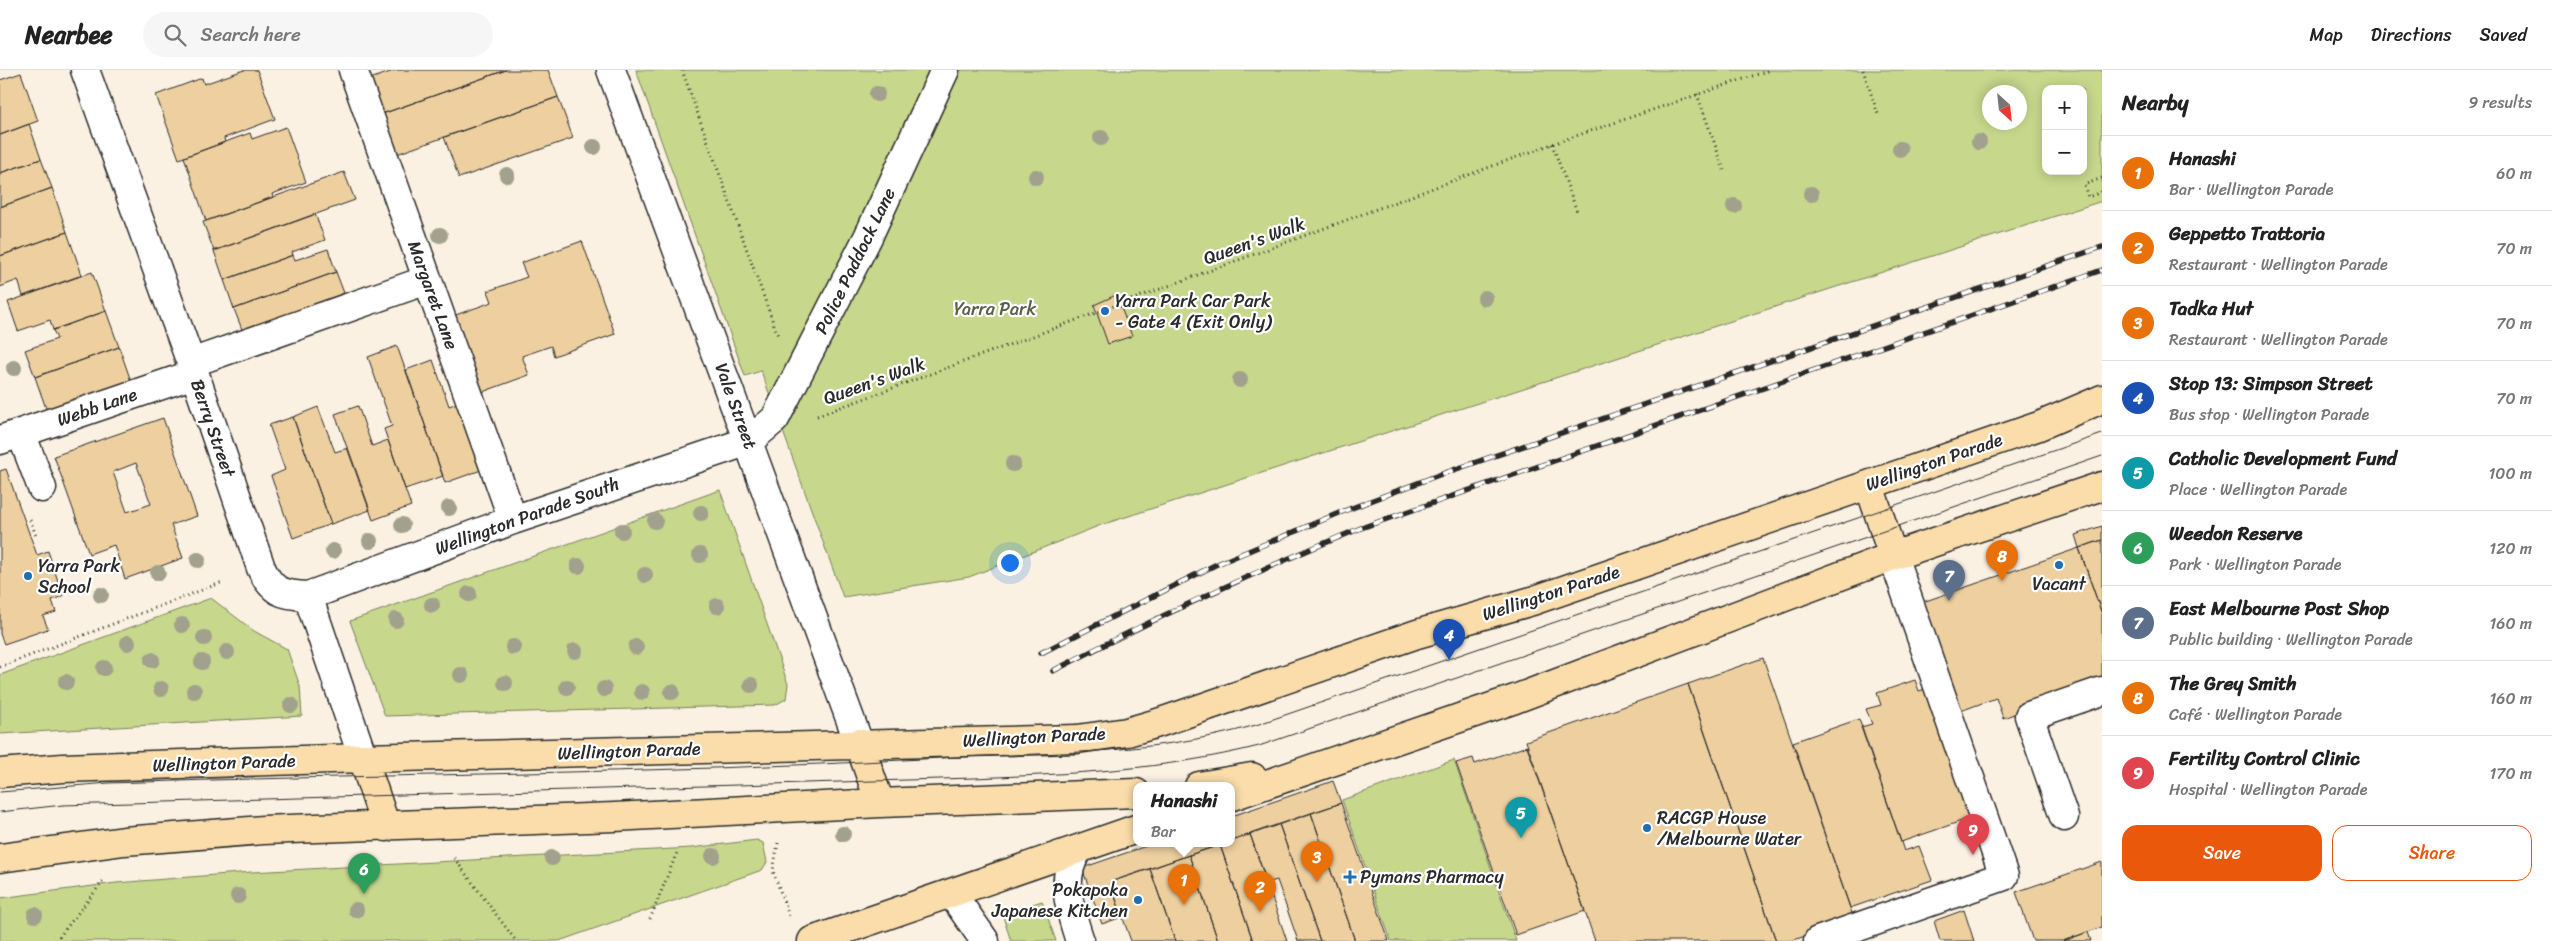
<!DOCTYPE html>
<html lang="en">
<head>
<meta charset="utf-8">
<style>
	body { margin:0; font-family:Sriracha,sans-serif; background:#f6f6f6; color:#222 }
	.controls { position:absolute; right:15px; top:15px; display:grid; overflow:hidden; border-radius:10px; box-shadow:0 2px 12px #0003 }
	.controls button { width:45px; height:45px; display:grid; place-items:center; padding:0; border:0; border-bottom:1px solid #e0e0e0; background:#fff; color:#222; font:25px sans-serif }
	.compass { position:absolute; left:1982px; top:15px; width:45px; height:45px; border-radius:50%; background:#fff; box-shadow:0 2px 12px #0003; rotate:153deg }
	.you { position:absolute; left:1009px; top:492px; width:18px; height:18px; margin:-12px; border:4px solid #fff; border-radius:50%; background:#1a73e8; box-shadow:0 0 0 8px #1a73e833 }
	.badge { display:grid; place-items:center; width:32px; height:32px; border-radius:50%; background:#ea580c; color:#fff; font-size:16px; font-weight:700 }
	.pin { position:absolute; translate:-50% -41px; filter:drop-shadow(0 1px 2px #0008) }
	.pin::after { content:''; position:absolute; top:26px; width:18px; height:15px; background:inherit; clip-path:polygon(0 0,100% 0,50% 100%) }
	.popup { position:absolute; left:1133px; top:712px; width:102px; height:65px; box-sizing:border-box; display:grid; place-content:center; border-radius:10px; background:#fff; filter:drop-shadow(0 1px 4px #0005); font-size:16px; white-space:nowrap; color:#767676 }
	.popup b { font-size:19px; color:#222 }
	.popup::after { content:''; position:absolute; left:50%; top:100%; margin-left:-10px; border:10px solid transparent; border-top-color:#fff }
	.list { margin:0; padding:0; list-style:none }
	h2 { display:flex; justify-content:space-between; align-items:center; height:65px; margin:0; padding:0 20px; font-size:21px }
	h2 small { font-size:16px; font-weight:400; color:#767676 }
	.list li { display:grid; grid-template-columns:32px 1fr auto; gap:15px; align-items:center; box-sizing:border-box; height:75px; padding:0 20px; border-top:1px solid #e0e0e0 }
	.list b { display:block; font-size:19px; white-space:nowrap }
	.list p { margin:0; font-size:16px; white-space:nowrap; color:#767676 }
	.list em { font-size:16px; font-style:normal; color:#767676 }
	.actions { display:flex; gap:10px; padding:15px 20px }
	.actions a { flex:1; padding:11px 0; border:1px solid #ea580c; border-radius:15px; text-align:center; font-size:18px; color:#ea580c }
	.actions .main { background:#ea580c; color:#fff }
	.icon { flex:none; width:28px; height:28px; fill:none; stroke:currentColor; stroke-width:2; stroke-linecap:round; stroke-linejoin:round }
	.map { position:relative; flex:none; width:2102px; height:871px; overflow:hidden }
	header { display:flex; align-items:center; gap:30px; box-sizing:border-box; height:70px; padding:0 25px; background:#fff; border-bottom:1px solid #e0e0e0 }
	header strong { font-size:24px }
	nav { display:flex; gap:28px; margin-inline-start:auto; font-size:18px }
	.search { width:350px; height:45px; background:#f6f6f6; display:flex; align-items:center; gap:12px; box-sizing:border-box; padding:0 18px; border-radius:28px; color:#767676; font-size:19px }
	main { display:flex }
	aside { flex:1; background:#fff }
	.map>svg:first-child { display:block }
	.green { fill:#c7d78c; stroke:#79815c; fill-rule:evenodd }
	.building { fill:#edcfa0; stroke:#2b2b2b; fill-rule:evenodd }
	.lines { fill:none; stroke-linecap:round; stroke-linejoin:round }
	.minor-casing { stroke:#2b2b2b; stroke-width:31 }
	.major-casing { stroke:#2b2b2b; stroke-width:31 }
	.path { stroke:#2b2b2b; stroke-width:3; stroke-dasharray:1 4; stroke-linecap:butt }
	.minor { stroke:#fff; stroke-width:28 }
	.major { stroke:#fbddab; stroke-width:28 }
	.tram { stroke:#2b2b2b; stroke-width:1 }
	.rail-casing { stroke:#2b2b2b; stroke-width:5.5 }
	.rail { stroke:#fff; stroke-width:4; stroke-dasharray:11; stroke-linecap:butt }
	.tree { fill:#a2a18d }
	.poi-dot { fill:#1f6fb2; stroke:#fff; stroke-width:2 }
	.labels { text-anchor:middle; dominant-baseline:central; stroke-width:4.5; stroke-linejoin:round; paint-order:stroke }
	.street-label { font-size:18px; fill:#2b2b2b; stroke:#fff }
	.poi-label { font-size:18px; fill:#2b2b2b; stroke:#fff; text-anchor:start }
	.park-label { font-size:18px; fill:#5a5f48; stroke:#fff }
</style>
</head>
<body>
<header>
<strong>Nearbee</strong>
<div class="search"><svg class="icon" aria-label="search" viewBox="0 0 24 24"><circle cx="10" cy="10" r="6"/><path d="M15 15l6 6"/></svg>Search here</div>
<nav><a>Map</a><a>Directions</a><a>Saved</a></nav>
</header>
<main>
<div class="map">
<svg width="2102" height="871" viewBox="0 0 2102 871">
	<rect width="100%" height="100%" fill="#faf1e2"/>
	<filter id="ink" filterUnits="userSpaceOnUse"><feTurbulence type="fractalNoise" baseFrequency=".02" numOctaves="2"/><feDisplacementMap in="SourceGraphic" scale="10" xChannelSelector="R" yChannelSelector="G"/><feConvolveMatrix kernelMatrix="1 2 1 2 8 2 1 2 1" color-interpolation-filters="sRGB"/></filter>
	<g filter="url(#ink)">
		<path class="green" d="M 636,0 L 2102,0 L 2102,131 L 1101,455 L 969,507 L 843,527 L 761,301 L 745,306 ZM 2046,19 L 2083,19 L 2083,101 L 2046,101 ZM 1990,22 L 2020,22 L 2020,52 L 1990,52 Z
			M 720,420 L 788,614 L 786,629 L 775,635 L 385,646 L 350,551 Z
			M 211,528 L 254,561 L 287,579 L 300,616 L 302,646 L 0,664 L 0,605 Z
			M 1454,690 L 1516,871 L 1391,871 L 1342,730 Z
			M 757,770 L 763,773 L 767,792 L 762,800 L 559,871 L 0,871 L 0,828 L 116,813 L 252,802 L 691,778 Z
			M 1042,831 L 1056,871 L 1011,871 L 1002,844 Z"/>
		<path class="building" d="M 244,0 L 257,0 L 275,49 L 224,68 L 225,72 L 179,89 L 156,25 L 202,8 L 204,14 Z
			M 396,0 L 506,0 L 382,44 L 370,9 Z
			M 506,0 L 548,0 L 558,27 L 394,85 L 382,44 Z
			M 21,3 L 38,51 L 0,65 L 0,10 Z
			M 558,27 L 573,68 L 459,108 L 444,67 Z
			M 29,54 L 41,89 L 0,103 L 0,65 Z
			M 286,57 L 306,112 L 272,124 L 273,127 L 206,151 L 184,87 L 250,63 L 252,69 Z
			M 41,89 L 52,118 L 0,137 L 0,103 Z
			M 344,102 L 355,130 L 214,181 L 203,152 Z
			M 52,118 L 67,162 L 0,186 L 0,137 Z
			M 315,144 L 325,170 L 292,182 L 293,185 L 224,210 L 214,181 Z
			M 67,162 L 82,205 L 23,226 L 18,210 L 0,217 L 0,186 Z
			M 582,171 L 615,264 L 554,286 L 551,276 L 522,286 L 529,305 L 477,324 L 450,247 L 492,232 L 488,221 L 527,207 L 521,193 Z
			M 328,179 L 336,202 L 234,239 L 224,210 L 293,185 L 295,190 Z
			M 92,202 L 106,241 L 53,260 L 50,250 L 18,261 L 8,232 Z
			M 336,202 L 344,223 L 311,235 L 314,243 L 245,267 L 234,239 Z
			M 1116,225 L 1132,266 L 1108,274 L 1094,235 Z
			M 106,241 L 119,277 L 35,307 L 25,280 L 57,269 L 53,260 Z
			M 397,276 L 443,406 L 405,419 L 384,359 L 392,356 L 368,287 Z
			M 119,277 L 132,314 L 48,344 L 35,307 Z
			M 433,290 L 449,336 L 460,332 L 484,399 L 445,413 L 406,300 Z
			M 358,336 L 372,376 L 388,370 L 411,436 L 373,450 L 335,344 Z
			M 318,337 L 335,382 L 348,378 L 370,440 L 331,454 L 293,347 Z
			M 293,347 L 331,454 L 293,468 L 271,406 L 285,400 L 269,355 Z
			M 163,348 L 197,446 L 171,455 L 183,488 L 125,509 L 114,475 L 89,484 L 54,386 ZM 136,393 L 151,434 L 127,442 L 113,402 Z
			M 6,399 L 37,485 L 48,481 L 63,526 L 52,530 L 56,542 L 43,546 L 48,559 L 4,574 L 0,564 L 0,401 Z
			M 2102,456 L 2102,470 L 2079,478 L 2075,465 Z
			M 2102,470 L 2102,544 L 2079,478 Z
			M 2079,478 L 2102,544 L 2102,613 L 2003,648 L 1996,628 L 1955,643 L 1917,534 Z
			M 1763,588 L 1854,849 L 1791,871 L 1776,871 L 1688,614 Z
			M 1915,610 L 1919,621 L 1931,617 L 1976,746 L 1901,772 L 1861,657 L 1872,654 L 1866,639 L 1881,635 L 1877,623 Z
			M 1688,614 L 1776,871 L 1595,871 L 1526,671 Z
			M 1859,649 L 1904,781 L 1919,776 L 1932,810 L 1850,838 L 1793,672 Z
			M 1527,676 L 1585,841 L 1516,865 L 1456,693 L 1473,688 L 1475,694 Z
			M 1333,711 L 1341,733 L 1232,771 L 1232,746 Z
			M 1341,733 L 1389,871 L 1355,871 L 1311,743 Z
			M 1311,743 L 1355,871 L 1320,871 L 1279,754 Z
			M 1279,754 L 1320,871 L 1298,871 L 1277,810 L 1267,813 L 1250,764 Z
			M 1250,764 L 1267,813 L 1287,871 L 1253,871 L 1220,775 L 1232,774 L 1232,771 Z
			M 1152,774 L 1222,774 L 1110,812 L 1122,847 L 1102,854 L 1082,798 Z
			M 1220,775 L 1253,871 L 1218,871 L 1189,785 Z
			M 1189,785 L 1218,871 L 1175,871 L 1150,799 Z
			M 2102,792 L 2102,857 L 2063,871 L 2033,871 L 2016,822 Z
			M 1150,799 L 1175,871 L 1131,871 L 1110,812 Z
			M 1964,840 L 1974,871 L 1940,871 L 1934,851 Z
			M 2088,862 L 2091,871 L 2063,871 Z"/>
		<g class="lines">
			<g class="minor-casing">
				<path id="minor" d="M 85,0 L 191,293 L 261,498 C 272,522 282,525 308,526 L 513,450 L 749,371 L 775,349 L 868,167 L 945,0
					M 353,0 L 513,450
					M 611,0 L 859,673
					M 191,293 L 427,210
					M 21,363 L 42,418
					M 0,370 L 194,304
					M 308,526 L 363,688
					M 2064,747 L 2029,646 L 2102,621
					M 1078,780 C 1059,808 1070,841 1080,871
					M 952,824 L 985,871
					M 1818,871 L 2004,806 L 1893,486"/>
			</g>
			<g class="major-casing">
				<path id="major" d="M 1869,415 L 1893,486
					M 859,673 L 880,733
					M 363,688 L 386,757
					M 0,703 L 63,698 L 363,688 L 1077,669 L 1127,662 L 1158,653 L 1417,564 L 1532,531 L 2039,356 L 2102,329
					M 1199,716 L 1252,707
					M 1232,726 L 1515,629 L 1893,486 L 2102,416
					M 0,788 L 124,771 L 263,760 L 614,747 L 880,733 L 1136,723
					M 812,871 L 1136,759"/>
			</g>
			<path class="path" d="M 682,0 L 778,266
				M 1863,0 L 1878,44
				M 1697,24 L 1724,100
				M 1552,74 L 1578,144
				M 2102,108 L 2084,115 L 2088,127 L 2102,122
				M 817,346 L 1552,74 L 1770,0
				M 30,450 L 37,468
				M 0,597 L 223,512
				M 778,773 L 773,801 L 789,846
				M 454,788 L 516,871
				M 650,849 L 678,780
				M 56,871 L 104,810"/>
			<use href="#minor" class="minor"/>
			<use href="#major" class="major"/>
			<path class="tram" d="M 0,722 L 109,713 C 380,704 652,704 923,689 C 1035,682 1147,687 1256,655 L 2102,364
				M 0,742 L 63,735 L 974,708 C 1071,704 1164,700 1259,676 L 2102,386"/>
			<g class="rail-casing">
				<path id="rail" d="M 1041,583 L 1215,495 L 1344,441 L 1436,406 L 2102,177
					M 1053,601 C 1154,548 1256,501 1361,458 L 2102,200"/>
			</g>
			<use href="#rail" class="rail"/>
		</g>
		<g class="tree">
			<circle cx="877" cy="24" r="8"/>
			<circle cx="1101" cy="68" r="8"/>
			<circle cx="1979" cy="72" r="8"/>
			<circle cx="594" cy="77" r="8"/>
			<circle cx="1900" cy="79" r="8"/>
			<circle cx="507" cy="105" r="8"/>
			<circle cx="1036" cy="107" r="8"/>
			<circle cx="1811" cy="124" r="8"/>
			<circle cx="1734" cy="136" r="8"/>
			<circle cx="440" cy="165" r="8"/>
			<circle cx="1485" cy="228" r="8"/>
			<circle cx="14" cy="298" r="8"/>
			<circle cx="1240" cy="310" r="8"/>
			<circle cx="1013" cy="394" r="8"/>
			<circle cx="449" cy="438" r="8"/>
			<circle cx="701" cy="443" r="8"/>
			<circle cx="655" cy="451" r="8"/>
			<circle cx="402" cy="455" r="8"/>
			<circle cx="622" cy="461" r="8"/>
			<circle cx="370" cy="471" r="8"/>
			<circle cx="333" cy="481" r="8"/>
			<circle cx="700" cy="485" r="8"/>
			<circle cx="198" cy="490" r="8"/>
			<circle cx="578" cy="496" r="8"/>
			<circle cx="158" cy="503" r="8"/>
			<circle cx="645" cy="505" r="8"/>
			<circle cx="469" cy="524" r="8"/>
			<circle cx="101" cy="525" r="8"/>
			<circle cx="432" cy="535" r="8"/>
			<circle cx="717" cy="536" r="8"/>
			<circle cx="396" cy="550" r="8"/>
			<circle cx="182" cy="555" r="8"/>
			<circle cx="204" cy="568" r="8"/>
			<circle cx="128" cy="573" r="8"/>
			<circle cx="513" cy="577" r="8"/>
			<circle cx="636" cy="577" r="8"/>
			<circle cx="575" cy="581" r="8"/>
			<circle cx="227" cy="582" r="8"/>
			<circle cx="152" cy="590" r="8"/>
			<circle cx="202" cy="592" r="8"/>
			<circle cx="104" cy="598" r="8"/>
			<circle cx="461" cy="605" r="8"/>
			<circle cx="66" cy="612" r="8"/>
			<circle cx="505" cy="613" r="8"/>
			<circle cx="751" cy="615" r="8"/>
			<circle cx="567" cy="617" r="8"/>
			<circle cx="161" cy="619" r="8"/>
			<circle cx="604" cy="619" r="8"/>
			<circle cx="194" cy="621" r="8"/>
			<circle cx="642" cy="622" r="8"/>
			<circle cx="672" cy="622" r="8"/>
			<circle cx="291" cy="635" r="8"/>
			<circle cx="843" cy="764" r="8"/>
			<circle cx="713" cy="786" r="8"/>
			<circle cx="552" cy="788" r="8"/>
			<circle cx="238" cy="826" r="8"/>
			<circle cx="356" cy="840" r="8"/>
			<circle cx="35" cy="845" r="8"/>
		</g>
	</g>
	<g class="poi-dot">
		<circle cx="1105" cy="241" r="5"/>
		<circle cx="2059" cy="495" r="5"/>
		<circle cx="28" cy="506" r="5"/>
		<circle cx="1647" cy="758" r="5"/>
		<path d="M1347.5 799.5h5v5h5v5h-5v5h-5v-5h-5v-5h5z"/>
		<circle cx="1138" cy="830" r="5"/>
	</g>
	<g class="labels">
		<g class="street-label">
			<text transform="translate(1254 171) rotate(-20)">Queen's Walk</text>
			<text transform="translate(855 191) rotate(-64)">Police Paddock Lane</text>
			<text transform="translate(433 225) rotate(70)">Margaret Lane</text>
			<text transform="translate(874 311) rotate(-20)">Queen's Walk</text>
			<text transform="translate(736 336) rotate(70)">Vale Street</text>
			<text transform="translate(97 337) rotate(-19)">Webb Lane</text>
			<text transform="translate(213 358) rotate(71)">Berry Street</text>
			<text transform="translate(1934 392) rotate(-19)">Wellington Parade</text>
			<text transform="translate(527 446) rotate(-20)">Wellington Parade South</text>
			<text transform="translate(1551 523) rotate(-18)">Wellington Parade</text>
			<text transform="translate(1034 667) rotate(-3)">Wellington Parade</text>
			<text transform="translate(629 681) rotate(-2)">Wellington Parade</text>
			<text transform="translate(224 693) rotate(-2)">Wellington Parade</text>
		</g>
		<g class="poi-label">
			<text x="1115" y="231">Yarra Park Car Park<tspan x="1115" dy="21">- Gate 4 (Exit Only)</tspan></text>
			<text x="38" y="496">Yarra Park<tspan x="38" dy="21">School</tspan></text>
			<text x="2059" y="514" text-anchor="middle">Vacant</text>
			<text x="1657" y="748">RACGP House<tspan x="1657" dy="21">/Melbourne Water</tspan></text>
			<text x="1360" y="807">Pymans Pharmacy</text>
			<text x="1128" y="820" text-anchor="end">Pokapoka<tspan x="1128" dy="21">Japanese Kitchen</tspan></text>
		</g>
		<g class="park-label">
			<text x="995" y="239">Yarra Park</text>
		</g>
	</g>
</svg>
<div class="controls">
<button>+</button>
<button>−</button>
</div>
<svg class="compass" viewBox="-18 -18 36 36"><path d="M0-13l5 13h-10z" fill="#e53935"/><path d="M0 13l5-13h-10z" fill="#767676"/></svg>
<div class="you"></div>
<div class="pin badge" style="left:1184px;top:835px;background:#e8710a">1</div>
<div class="popup"><b>Hanashi</b>Bar</div>
<div class="pin badge" style="left:1260px;top:842px;background:#e8710a">2</div>
<div class="pin badge" style="left:1317px;top:812px;background:#e8710a">3</div>
<div class="pin badge" style="left:1449px;top:590px;background:#1a4fb4">4</div>
<div class="pin badge" style="left:1521px;top:768px;background:#0f9aa8">5</div>
<div class="pin badge" style="left:364px;top:824px;background:#2e9e5b">6</div>
<div class="pin badge" style="left:1949px;top:531px;background:#5c6f8a">7</div>
<div class="pin badge" style="left:2002px;top:511px;background:#e8710a">8</div>
<div class="pin badge" style="left:1973px;top:785px;background:#e0444e">9</div>
</div>
<aside>
<h2>Nearby<small>9 results</small></h2>
<ul class="list">
<li><span class="badge" style="background:#e8710a">1</span><div><b>Hanashi</b><p>Bar · Wellington Parade</p></div><em>60 m</em></li>
<li><span class="badge" style="background:#e8710a">2</span><div><b>Geppetto Trattoria</b><p>Restaurant · Wellington Parade</p></div><em>70 m</em></li>
<li><span class="badge" style="background:#e8710a">3</span><div><b>Tadka Hut</b><p>Restaurant · Wellington Parade</p></div><em>70 m</em></li>
<li><span class="badge" style="background:#1a4fb4">4</span><div><b>Stop 13: Simpson Street</b><p>Bus stop · Wellington Parade</p></div><em>70 m</em></li>
<li><span class="badge" style="background:#0f9aa8">5</span><div><b>Catholic Development Fund</b><p>Place · Wellington Parade</p></div><em>100 m</em></li>
<li><span class="badge" style="background:#2e9e5b">6</span><div><b>Weedon Reserve</b><p>Park · Wellington Parade</p></div><em>120 m</em></li>
<li><span class="badge" style="background:#5c6f8a">7</span><div><b>East Melbourne Post Shop</b><p>Public building · Wellington Parade</p></div><em>160 m</em></li>
<li><span class="badge" style="background:#e8710a">8</span><div><b>The Grey Smith</b><p>Café · Wellington Parade</p></div><em>160 m</em></li>
<li><span class="badge" style="background:#e0444e">9</span><div><b>Fertility Control Clinic</b><p>Hospital · Wellington Parade</p></div><em>170 m</em></li>
</ul>
<div class="actions"><a class="main">Save</a><a>Share</a></div>
</aside>
</main>
</body>
</html>
